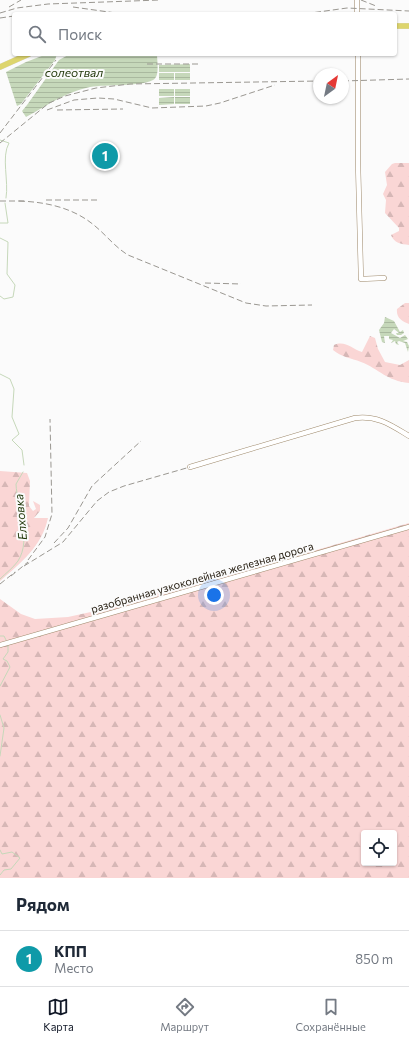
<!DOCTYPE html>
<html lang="ru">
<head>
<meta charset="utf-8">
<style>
	body { margin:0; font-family:Commissioner,sans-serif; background:#f6f6f7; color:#1f2937 }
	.controls { position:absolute; right:12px; bottom:12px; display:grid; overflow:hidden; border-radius:4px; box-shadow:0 1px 3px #0004 }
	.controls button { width:36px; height:36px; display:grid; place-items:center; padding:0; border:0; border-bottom:1px solid #e0e1e3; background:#fff; color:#1f2937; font:20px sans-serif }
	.compass { position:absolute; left:313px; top:68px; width:36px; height:36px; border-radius:50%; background:#fff; box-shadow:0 1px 3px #0004; rotate:33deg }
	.you { position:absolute; left:214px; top:595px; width:14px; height:14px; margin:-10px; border:3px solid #fff; border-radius:50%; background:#1a73e8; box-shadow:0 0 0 6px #1a73e833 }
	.badge { display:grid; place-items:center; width:26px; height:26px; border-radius:50%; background:#111827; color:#fff; font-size:13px; font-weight:700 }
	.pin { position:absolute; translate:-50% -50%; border:2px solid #fff; box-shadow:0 1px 4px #0006 }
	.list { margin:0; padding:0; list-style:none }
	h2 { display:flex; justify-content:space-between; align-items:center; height:52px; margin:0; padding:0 16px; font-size:17px }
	h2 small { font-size:13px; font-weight:400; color:#747a83 }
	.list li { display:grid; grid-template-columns:26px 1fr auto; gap:12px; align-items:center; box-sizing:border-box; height:56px; padding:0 16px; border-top:1px solid #e0e1e3 }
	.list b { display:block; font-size:15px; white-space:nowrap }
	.list p { margin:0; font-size:13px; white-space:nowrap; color:#747a83 }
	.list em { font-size:13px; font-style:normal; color:#747a83 }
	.icon { flex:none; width:22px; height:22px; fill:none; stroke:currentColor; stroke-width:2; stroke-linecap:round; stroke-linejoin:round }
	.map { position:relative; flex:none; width:409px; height:878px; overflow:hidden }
	.search { position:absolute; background:#fff; box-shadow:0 1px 3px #0004; left:12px; right:12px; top:12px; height:44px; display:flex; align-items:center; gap:10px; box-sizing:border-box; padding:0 14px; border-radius:4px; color:#747a83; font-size:15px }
	.sheet { height:108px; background:#fff }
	nav { display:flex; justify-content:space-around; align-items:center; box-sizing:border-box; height:56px; border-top:1px solid #e0e1e3; background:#fff; font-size:11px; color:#747a83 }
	nav a { display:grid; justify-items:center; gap:2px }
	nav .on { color:#111827 }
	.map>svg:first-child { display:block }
	.forest { fill:url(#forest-firs); fill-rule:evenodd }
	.water { fill:url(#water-rules) }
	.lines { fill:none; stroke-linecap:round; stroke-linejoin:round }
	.stream { stroke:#c6d8ba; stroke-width:1 }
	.minor-casing { stroke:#9e896b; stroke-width:5.5 }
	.major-casing { stroke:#d8d7d5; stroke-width:6 }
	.minor { stroke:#fff; stroke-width:4.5 }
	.major { stroke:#ddd56d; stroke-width:5.5 }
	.rail { stroke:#9a9791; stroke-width:1; stroke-dasharray:6 3; stroke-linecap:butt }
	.labels { text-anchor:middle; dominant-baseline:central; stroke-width:4; stroke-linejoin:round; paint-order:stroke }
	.street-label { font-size:11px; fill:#292115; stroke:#fbfbfb }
	.water-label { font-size:12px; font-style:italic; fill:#23390c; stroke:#fbfbfb }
</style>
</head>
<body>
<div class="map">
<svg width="409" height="878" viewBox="0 0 409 878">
	<defs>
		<pattern id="forest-firs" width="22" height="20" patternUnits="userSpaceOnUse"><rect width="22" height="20" fill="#fad6d5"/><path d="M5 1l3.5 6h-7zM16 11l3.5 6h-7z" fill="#d6b7b6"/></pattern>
		<pattern id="water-rules" width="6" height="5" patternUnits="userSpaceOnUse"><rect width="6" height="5" fill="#c6d8ba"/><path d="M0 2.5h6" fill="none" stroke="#aab99f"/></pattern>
	</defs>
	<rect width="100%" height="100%" fill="#fbfbfb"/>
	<path class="forest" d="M 395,163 L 409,163 L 409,245 C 401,244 394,243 391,235 L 399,231 L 399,228 L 385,213 L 386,200 L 383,194 L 387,185 L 385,172 L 392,164 Z
		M 405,303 L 409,303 L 409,324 C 402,321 396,318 397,309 Z
		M 370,336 L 375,338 L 378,349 L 385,362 L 400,365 L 409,360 L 409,383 C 387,381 379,369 361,362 C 351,358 341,357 333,350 L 334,345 C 345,340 352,349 362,352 Z
		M 0,471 L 27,473 L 30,481 L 29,506 L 33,511 L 36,509 L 33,501 L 40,505 L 40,511 L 34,518 L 48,518 C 42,546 21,563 0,581 Z
		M 409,523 L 409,878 L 0,878 L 0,599 L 21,614 L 35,619 L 68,617 L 118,606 L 188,581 L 255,568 ZM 364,833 L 394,833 L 394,863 L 364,863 Z"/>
	<path class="water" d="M 47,54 L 57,54 L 55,60 L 21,104 L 17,106 L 6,72 L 26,62 Z
		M 70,54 L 157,54 C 157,61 160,77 153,80 C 139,87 107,84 90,87 C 63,93 49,105 26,117 L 22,111 L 27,105 L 59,60 Z
		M 190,64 L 190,72 L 159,72 L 159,65 Z
		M 159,73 L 174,73 L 174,80 L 159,80 Z
		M 175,73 L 190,73 L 190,80 L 175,80 Z
		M 159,89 L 174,89 L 174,96 L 159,96 Z
		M 175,89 L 190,89 L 190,96 L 175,96 Z
		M 174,97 L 174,104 L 159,105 L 159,98 Z
		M 175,97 L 190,97 L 190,104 L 175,104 Z
		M 385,317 L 394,321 L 400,332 L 403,330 L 404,333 L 401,335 L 397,335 L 396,333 L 399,333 L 394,329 L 391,333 L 400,338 L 405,335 L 408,339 L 403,341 L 407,342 L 409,346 L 408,352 L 405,343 L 399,341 L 397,342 L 399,345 L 396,344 L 395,341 L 391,343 L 393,340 L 389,339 L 389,336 L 384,336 L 385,343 L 382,342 L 379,330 L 384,323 Z"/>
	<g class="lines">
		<path class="stream" d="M 0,140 L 9,143 C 1,157 9,181 6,198
			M 0,223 L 8,223 L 5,203
			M 0,238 L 8,242 L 7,274 L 15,285 L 13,297 L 4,299 L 0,296
			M 0,374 L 10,379 L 14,389 L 12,417 L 19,434 L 12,440 L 22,450 L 24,465
			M 0,579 C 6,573 13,568 18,561 C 32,539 17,507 16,484 L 23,472
			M 0,636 L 4,636 L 6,640
			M 0,686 L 10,667 L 7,661 L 3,659 L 8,652 L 8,645
			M 0,715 L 4,728 L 0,756
			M 0,850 L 2,854 L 12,852 L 20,858 L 11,869 L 4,870 L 0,875"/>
		<g class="minor-casing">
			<path id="minor" d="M 357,14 L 357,0
				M 358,54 L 358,163 L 361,279 L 384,278
				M 190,467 L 355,418 C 377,415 391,425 409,436
				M 0,645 L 409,527"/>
		</g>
		<g class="major-casing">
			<path id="major" d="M 395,26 L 409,26
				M 0,67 L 29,54"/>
		</g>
		<use href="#minor" class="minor"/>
		<use href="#major" class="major"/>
		<path class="rail" d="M 361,0 L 376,6
			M 9,7 L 21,0
			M 73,7 L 123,14
			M 0,13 L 17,8 L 48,4 L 160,0
			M 252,14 L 311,13 L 347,8 L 409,11
			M 0,18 L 14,16
			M 147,64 L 199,64
			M 343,81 L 409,79
			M 47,110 L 74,100 L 98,98 L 114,99 L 152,108 L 206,106 L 220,103 L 275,85
			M 57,110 L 123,109
			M 0,133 L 56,60
			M 0,143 L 49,103 L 65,96 L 96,88 L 130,84 L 319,81
			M 46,200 L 98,200
			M 0,201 L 24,201
			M 19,201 C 47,202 74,208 95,226 C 106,235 115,247 128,255 L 246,303 L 266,306 L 312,305
			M 205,283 L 241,284
			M 54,543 L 68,528 L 92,486 L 141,441
			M 28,560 L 45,537 L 52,514 L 50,419
			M 24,566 L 63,542 L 97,501 L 109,492 L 124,486 L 190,467
			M 11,576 L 28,562
			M 0,584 L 15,572"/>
	</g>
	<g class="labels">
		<g class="street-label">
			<text transform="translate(202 577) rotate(-16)">разобранная узкоколейная железная дорога</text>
		</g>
		<g class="water-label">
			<text x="74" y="72">солеотвал</text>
			<text transform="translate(20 517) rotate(-95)">Елховка</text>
		</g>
	</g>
</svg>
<div class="controls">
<button><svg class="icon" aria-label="locate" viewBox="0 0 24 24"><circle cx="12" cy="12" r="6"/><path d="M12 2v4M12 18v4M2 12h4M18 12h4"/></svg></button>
</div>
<svg class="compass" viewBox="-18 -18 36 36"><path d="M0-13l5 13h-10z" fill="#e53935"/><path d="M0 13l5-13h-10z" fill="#747a83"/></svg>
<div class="you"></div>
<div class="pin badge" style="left:105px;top:156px;background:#0f9aa8">1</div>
<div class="search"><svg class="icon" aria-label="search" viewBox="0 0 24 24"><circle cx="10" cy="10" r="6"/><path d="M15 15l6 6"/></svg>Поиск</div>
</div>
<section class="sheet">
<h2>Рядом<small></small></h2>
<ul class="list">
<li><span class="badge" style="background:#0f9aa8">1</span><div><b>КПП</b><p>Место</p></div><em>850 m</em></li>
</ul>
</section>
<nav>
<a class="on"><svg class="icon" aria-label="map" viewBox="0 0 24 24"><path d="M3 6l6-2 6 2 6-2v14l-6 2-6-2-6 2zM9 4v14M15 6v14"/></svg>Карта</a>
<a><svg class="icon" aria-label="directions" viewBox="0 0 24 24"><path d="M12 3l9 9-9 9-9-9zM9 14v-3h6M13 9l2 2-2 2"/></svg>Маршрут</a>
<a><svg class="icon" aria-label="saved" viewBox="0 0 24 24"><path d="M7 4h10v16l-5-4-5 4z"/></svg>Сохранённые</a>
</nav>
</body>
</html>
